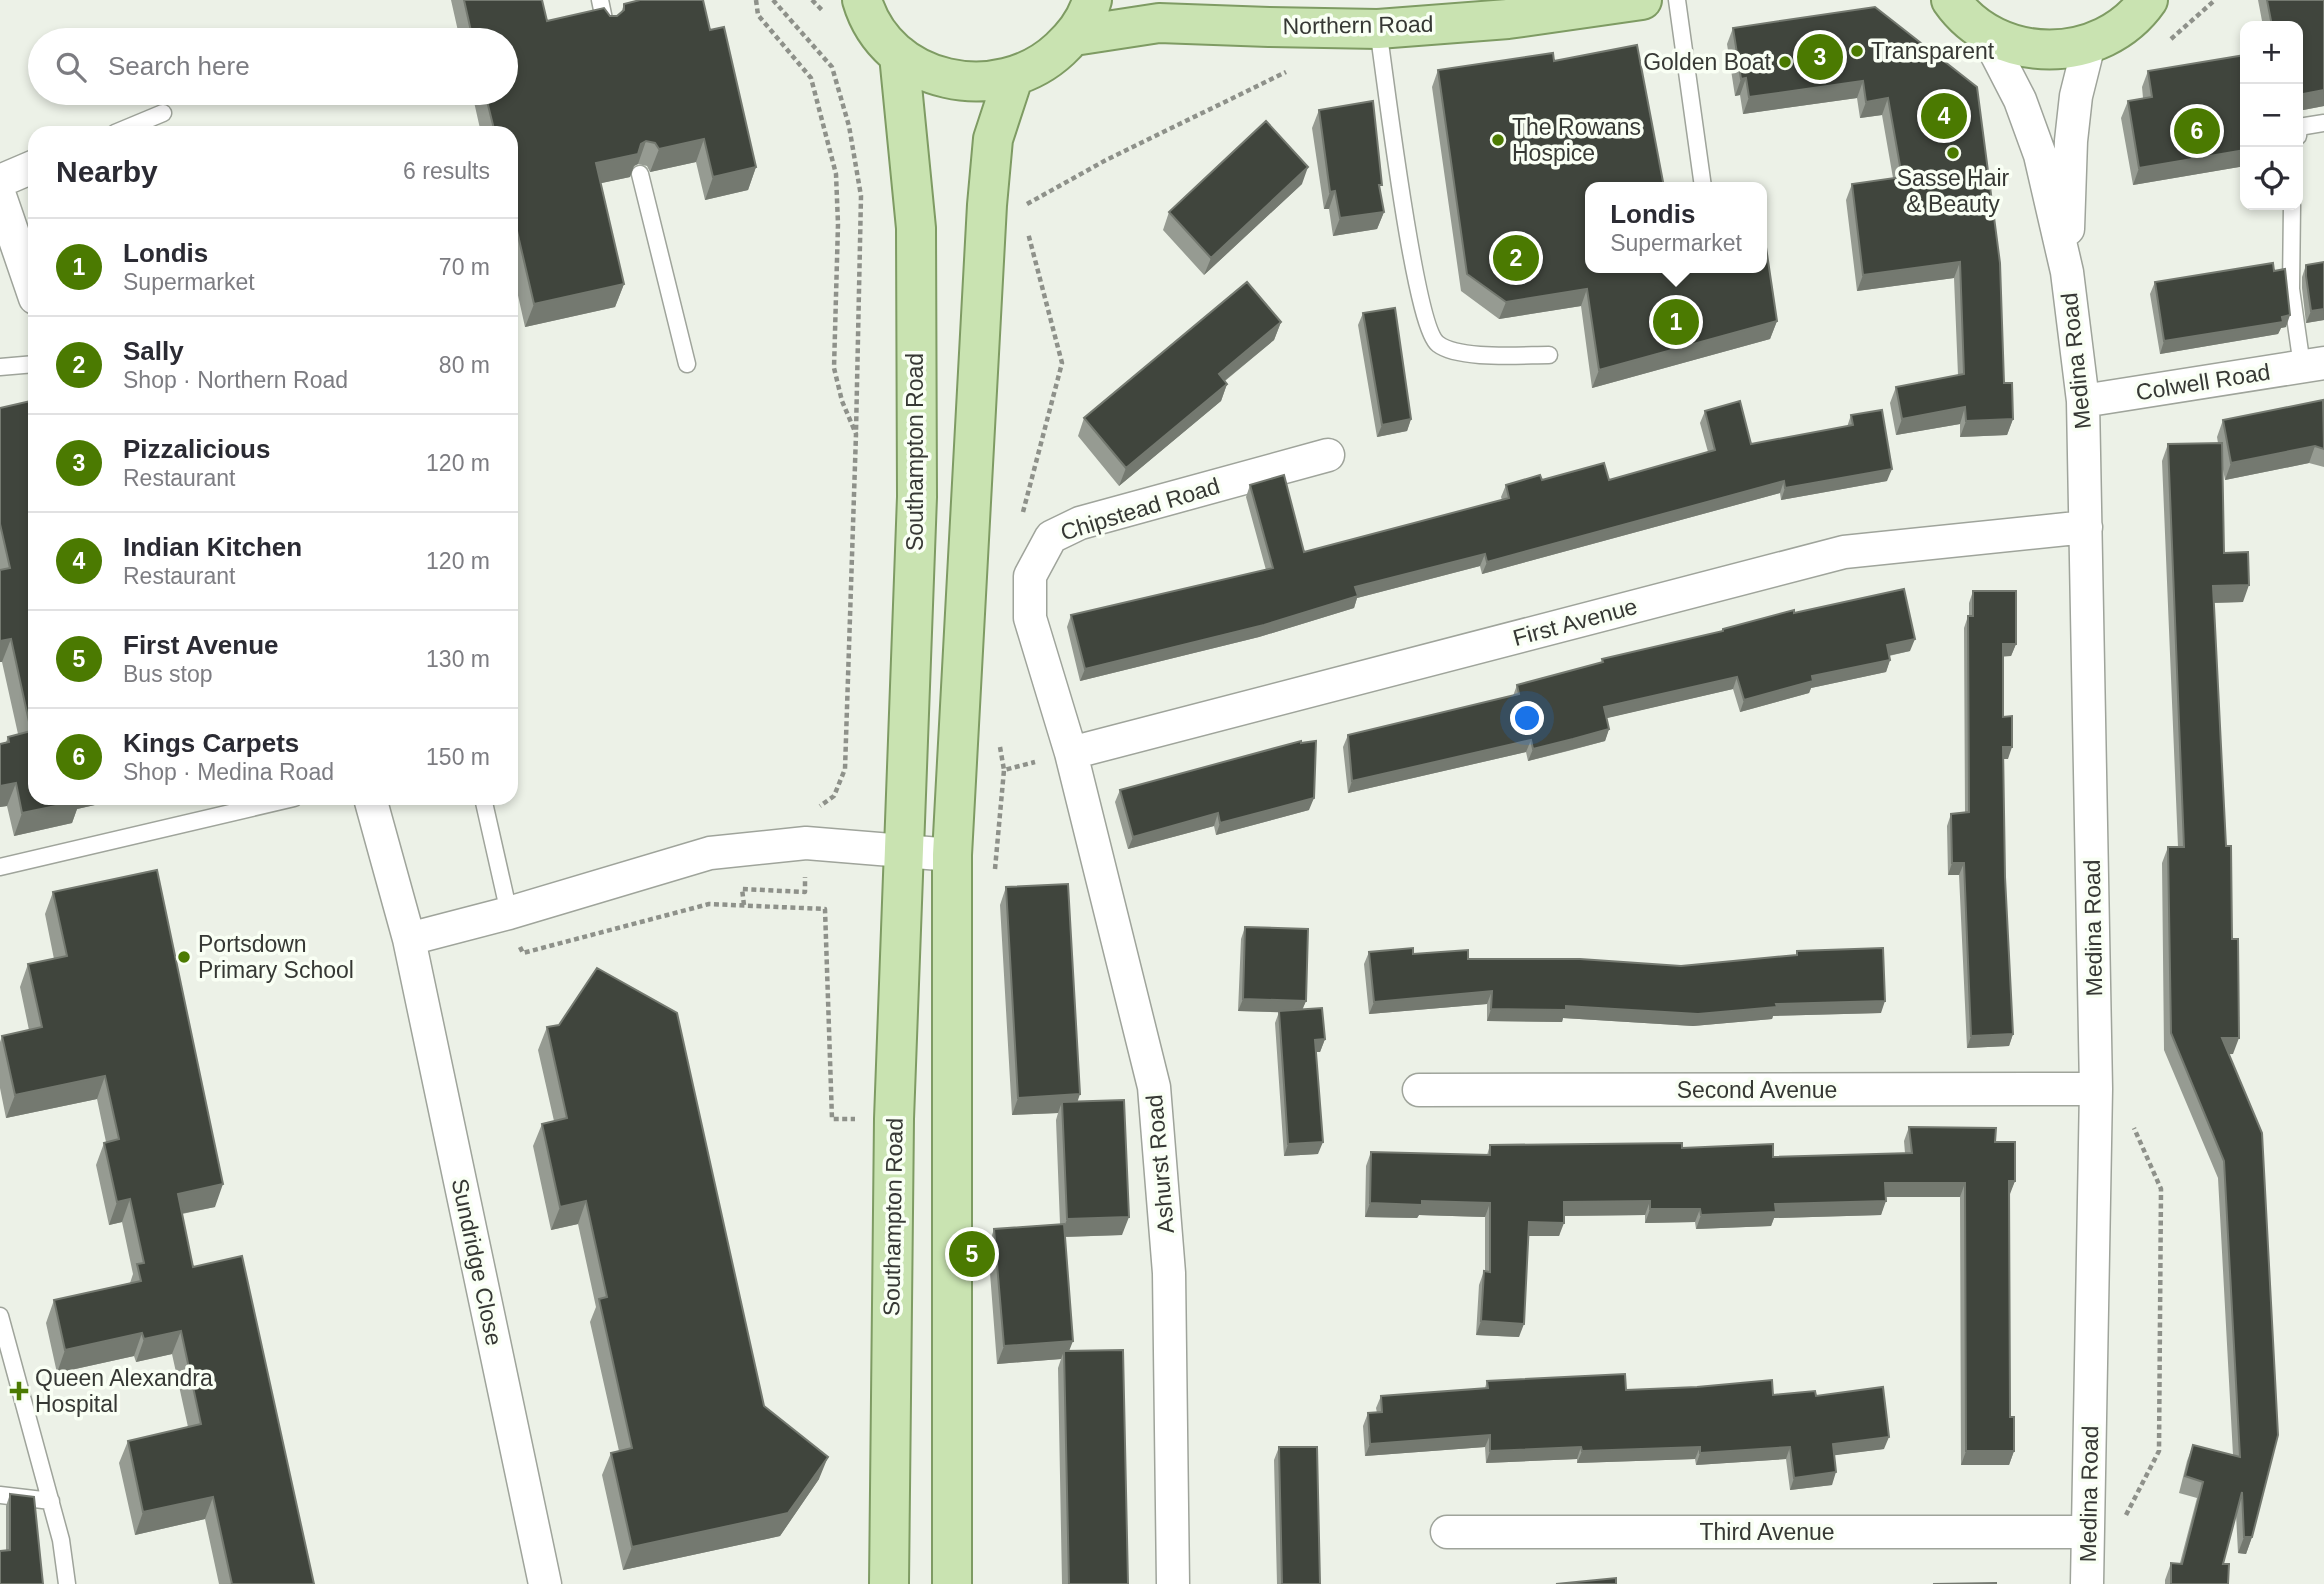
<!DOCTYPE html>
<html lang="en">
<head>
<meta charset="utf-8">
<style>
	body { margin:0; font-family:Helvetica,sans-serif; background:#f2f2f3; color:#2b2b33 }
	.controls { position:absolute; right:21px; top:21px; display:grid; overflow:hidden; border-radius:14px; box-shadow:0 4px 10px #0003 }
	.controls button { width:63px; height:63px; display:grid; place-items:center; padding:0; border:0; border-bottom:2px solid #e1e1e2; background:#fff; color:#2b2b33; font:35px sans-serif }
	.you { position:absolute; left:1528px; top:719px; width:24px; height:24px; margin:-18px; border:5px solid #fff; border-radius:50%; background:#1a73e8; box-shadow:0 0 0 10px #1a73e833 }
	.badge { display:grid; place-items:center; width:46px; height:46px; border-radius:50%; background:#4b7a01; color:#fff; font-size:23px; font-weight:700 }
	.pin { position:absolute; translate:-50% -50%; border:4px solid #fff; box-shadow:0 2px 7px #0006 }
	.popup { position:absolute; left:1585px; top:182px; width:182px; height:91px; box-sizing:border-box; display:grid; place-content:center; border-radius:14px; background:#fff; filter:drop-shadow(0 2px 5px #0005); font-size:23px; white-space:nowrap; color:#7c7c81 }
	.popup b { font-size:26px; color:#2b2b33 }
	.popup::after { content:''; position:absolute; left:50%; top:100%; margin-left:-14px; border:14px solid transparent; border-top-color:#fff }
	.list { margin:0; padding:0; list-style:none }
	h2 { display:flex; justify-content:space-between; align-items:center; height:91px; margin:0; padding:0 28px; font-size:30px }
	h2 small { font-size:23px; font-weight:400; color:#7c7c81 }
	.list li { display:grid; grid-template-columns:46px 1fr auto; gap:21px; align-items:center; box-sizing:border-box; height:98px; padding:0 28px; border-top:2px solid #e1e1e2 }
	.list b { display:block; font-size:26px; white-space:nowrap }
	.list p { margin:0; font-size:23px; white-space:nowrap; color:#7c7c81 }
	.list em { font-size:23px; font-style:normal; color:#7c7c81 }
	.icon { flex:none; width:38px; height:38px; fill:none; stroke:currentColor; stroke-width:2; stroke-linecap:round; stroke-linejoin:round }
	.map { position:relative; flex:none; width:2324px; height:1584px; overflow:hidden }
	.search { position:absolute; background:#fff; box-shadow:0 4px 10px #0003; left:28px; top:28px; width:490px; height:77px; display:flex; align-items:center; gap:18px; box-sizing:border-box; padding:0 24px; border-radius:38px; color:#7c7c81; font-size:26px }
	.panel { position:absolute; background:#fff; box-shadow:0 4px 10px #0003; left:28px; top:126px; width:490px; height:679px; border-radius:21px }
	.map>svg:first-child { display:block }
	.lines { fill:none; stroke-linecap:round; stroke-linejoin:round }
	.lane-casing { stroke:#9fa49b; stroke-width:19 }
	.street-casing { stroke:#9fa49b; stroke-width:35 }
	.primary-casing { stroke:#7e9b63; stroke-width:42 }
	.path { stroke:#8e918a; stroke-width:4.5; stroke-dasharray:5 3.5; stroke-linecap:butt }
	.lane { stroke:#fff; stroke-width:16 }
	.street { stroke:#fff; stroke-width:32 }
	.primary { stroke:#c9e3b1; stroke-width:38 }
	.wall { fill:#969b92 }
	.shaded-wall { fill:#747970 }
	.building { fill:#40453d; stroke:#747970; stroke-width:2 }
	.poi-dot { fill:#4b7a01; stroke:#f9fff4; stroke-width:2.5 }
	.labels { text-anchor:middle; dominant-baseline:central; stroke-width:7; stroke-linejoin:round; paint-order:stroke }
	.street-label { font-size:23px; fill:#363834; stroke:#f9fff4 }
	.poi-label { font-size:23px; fill:#363834; stroke:#f9fff4; text-anchor:start }
</style>
</head>
<body>
<div class="map">
<svg width="2324" height="1584" viewBox="0 0 2324 1584">
	<rect width="100%" height="100%" fill="#ecf1e7"/>
	<g class="lines">
		<g class="lane-casing">
			<path id="lane" d="M 600,0 L 606,29
				M 1677,0 L 1703,187
				M 1378,29 C 1385,74 1414,326 1438,344 C 1459,360 1521,355 1549,355
				M 115,133 L 163,113
				M 2298,136 L 2299,127 L 2324,123
				M 640,174 L 687,364
				M 2292,205 L 2291,289 L 2302,366
				M 0,367 L 35,364
				M 483,798 L 509,913
				M 0,867 L 294,798
				M 0,1316 L 61,1540 L 67,1584
				M 0,1495 L 51,1501"/>
		</g>
		<g class="street-casing">
			<path id="street" d="M 1986,34 L 2020,100 L 2040,155 L 2067,272 L 2083,401 L 2096,1089 L 2087,1584
				M 0,181 L 35,166
				M 0,196 L 35,298
				M 2068,229 L 2071,141 L 2076,96 L 2089,44
				M 2083,401 L 2324,363
				M 1071,753 L 1844,552 L 2086,527
				M 370,798 L 409,939 L 545,1584
				M 409,939 L 509,913 L 710,853 L 806,843 L 952,855
				M 1419,1090 L 2096,1089
				M 1447,1532 L 2087,1532
				M 1173,1584 L 1169,1273 L 1154,1087 L 1071,753 L 1030,618 L 1030,576 L 1051,537 L 1080,523 L 1328,455"/>
		</g>
		<g class="primary-casing">
			<path id="primary" d="M 862,0 C 887,85 998,107 1060,49 C 1074,36 1087,19 1092,0
				M 1951,0 C 1997,66 2102,66 2148,0
				M 1074,36 L 1159,23 L 1269,27 L 1378,29 L 1508,19 L 1642,0
				M 889,1584 L 894,1119 L 917,497 L 916,228 L 899,55
				M 952,1584 L 952,855 L 987,205 L 993,139 L 1013,78"/>
		</g>
		<path class="path" d="M 756,0 L 758,15 L 811,78 L 836,174 L 838,224 L 834,368 L 842,401 L 856,434 L 845,769 L 834,796 L 820,806
			M 773,0 L 832,67 L 849,126 L 861,196 L 856,432
			M 812,0 L 824,12
			M 2171,39 L 2215,0
			M 1027,204 L 1106,160 L 1286,72
			M 1023,512 L 1062,363 L 1028,233
			M 1000,747 L 1004,770
			M 995,869 L 1004,770 L 1035,762
			M 744,905 L 742,889 L 805,892 L 805,877
			M 520,947 L 523,953 L 709,904 L 825,909 L 832,1119 L 855,1119
			M 2126,1515 L 2159,1451 L 2161,1189 L 2134,1128"/>
		<use href="#lane" class="lane"/>
		<use href="#street" class="street"/>
		<use href="#primary" class="primary"/>
	</g>
	<path class="wall" d="M 451,0 L 542,0 L 547,21 L 617,16 L 621,13 L 624,4 L 710,30 L 756,167 L 748,190 L 705,200 L 696,162 L 650,172 L 647,166 L 638,164 L 634,166 L 630,177 L 601,183 L 624,284 L 615,307 L 525,327 L 511,264 L 511,133 L 481,133 L 472,93 L 506,93 L 506,40 L 460,40 Z
		M 2258,0 L 2324,0 L 2324,106 L 2298,111 L 2298,26 L 2263,26 Z
		M 1875,7 L 2004,383 L 2013,419 L 2007,435 L 1960,437 L 1960,424 L 1896,435 L 1890,403 L 1896,387 L 1958,375 L 1954,278 L 1857,291 L 1846,200 L 1852,184 L 1893,178 L 1882,115 L 1860,118 L 1857,98 L 1743,114 L 1740,95 L 1735,96 L 1727,44 L 1733,28 Z
		M 2245,55 L 2245,166 L 2133,185 L 2121,118 L 2128,101 L 2143,98 L 2142,87 L 2148,71 Z
		M 1554,61 L 1590,187 L 1777,321 L 1770,339 L 1592,388 L 1581,306 L 1499,319 L 1461,291 L 1432,87 L 1438,70 Z
		M 1319,110 L 1380,189 L 1384,212 L 1377,229 L 1333,236 L 1329,209 L 1324,209 L 1312,128 Z
		M 1302,184 L 1204,275 L 1163,230 L 1169,212 Z
		M 2306,265 L 2324,320 L 2306,323 L 2302,288 L 2302,277 Z
		M 2274,271 L 2286,327 L 2281,328 L 2278,334 L 2160,354 L 2150,294 L 2155,282 Z
		M 1363,313 L 1411,419 L 1407,431 L 1377,437 L 1358,325 Z
		M 1281,322 L 1274,340 L 1225,381 L 1227,384 L 1221,401 L 1119,486 L 1078,436 L 1084,418 Z
		M 2324,400 L 2324,467 L 2309,463 L 2225,480 L 2222,464 L 2224,553 L 2243,602 L 2214,603 L 2233,1054 L 2229,1054 L 2252,1537 L 2246,1554 L 2238,1553 L 2236,1514 L 2223,1564 L 2228,1584 L 2165,1584 L 2165,1580 L 2171,1563 L 2180,1563 L 2197,1498 L 2179,1493 L 2187,1461 L 2193,1445 L 2233,1455 L 2218,1178 L 2164,1050 L 2162,863 L 2168,847 L 2178,847 L 2162,461 L 2168,444 L 2218,443 L 2217,437 L 2223,420 Z
		M 0,408 L 126,798 L 77,809 L 72,823 L 14,836 L 7,806 L 0,807 L 0,744 L 6,742 L 8,737 L 18,734 L 2,662 L 0,662 Z
		M 1705,411 L 1751,444 L 1847,427 L 1851,415 L 1887,481 L 1781,500 L 1780,493 L 1482,574 L 1480,566 L 1357,598 L 1354,608 L 1259,637 L 1080,681 L 1067,627 L 1071,615 L 1266,570 L 1246,497 L 1250,485 L 1304,552 L 1502,500 L 1501,497 L 1506,485 L 1542,480 L 1609,480 L 1708,452 L 1700,423 Z
		M 1973,591 L 2016,644 L 2011,656 L 2003,656 L 2003,717 L 2008,759 L 2003,759 L 2005,877 L 2013,1034 L 2009,1046 L 1967,1048 L 1959,875 L 1948,875 L 1947,826 L 1951,814 L 1965,812 L 1964,628 L 1968,616 L 1969,616 L 1969,603 Z
		M 1794,613 L 1910,651 L 1889,656 L 1890,660 L 1886,672 L 1811,688 L 1809,693 L 1740,712 L 1733,689 L 1606,718 L 1609,729 L 1605,741 L 1568,751 L 1528,761 L 1526,752 L 1348,793 L 1343,747 L 1348,735 L 1513,696 L 1517,685 L 1601,663 L 1602,659 L 1722,632 L 1723,629 Z
		M 1120,790 L 1309,810 L 1216,835 L 1214,826 L 1128,849 L 1115,802 Z
		M 1006,887 L 1122,1235 L 1065,1237 L 1069,1351 L 1128,1584 L 1062,1584 L 1058,1368 L 1061,1359 L 997,1364 L 988,1247 L 994,1229 L 1060,1224 L 1056,1120 L 1058,1113 L 1012,1115 L 1000,905 Z
		M 53,892 L 215,1207 L 182,1214 L 193,1267 L 314,1584 L 219,1584 L 205,1519 L 135,1535 L 119,1463 L 128,1441 L 188,1427 L 172,1354 L 136,1362 L 134,1356 L 57,1373 L 46,1323 L 54,1300 L 130,1283 L 133,1274 L 122,1222 L 109,1225 L 96,1165 L 104,1143 L 106,1142 L 97,1099 L 6,1118 L 0,1088 L 0,1042 L 2,1036 L 29,1030 L 20,987 L 28,964 L 54,959 L 45,914 Z
		M 1245,927 L 1306,1001 L 1302,1009 L 1325,1039 L 1320,1052 L 1316,1052 L 1318,1154 L 1284,1156 L 1275,1023 L 1279,1012 L 1238,1011 L 1241,939 Z
		M 1797,951 L 1881,1013 L 1773,1016 L 1772,1019 L 1693,1026 L 1563,1018 L 1562,1022 L 1487,1021 L 1487,1004 L 1369,1014 L 1364,964 L 1369,952 L 1468,959 L 1681,966 L 1796,955 Z
		M 547,1027 L 764,1406 L 819,1479 L 780,1536 L 623,1570 L 602,1475 L 611,1453 L 619,1451 L 590,1322 L 596,1307 L 578,1224 L 551,1230 L 533,1146 L 542,1124 L 554,1121 L 538,1050 Z
		M 1909,1127 L 1995,1142 L 2015,1181 L 2009,1194 L 2010,1417 L 2014,1451 L 2009,1465 L 1961,1465 L 1960,1197 L 1886,1197 L 1881,1215 L 1774,1218 L 1771,1226 L 1696,1229 L 1695,1222 L 1645,1223 L 1645,1215 L 1564,1216 L 1559,1236 L 1529,1236 L 1519,1337 L 1476,1335 L 1479,1285 L 1484,1271 L 1485,1272 L 1485,1217 L 1419,1215 L 1417,1218 L 1365,1217 L 1366,1166 L 1371,1152 L 1487,1155 L 1490,1145 L 1682,1148 L 1773,1157 L 1905,1153 L 1904,1141 Z
		M 1487,1381 L 1626,1390 L 1773,1395 L 1816,1396 L 1884,1449 L 1834,1455 L 1832,1485 L 1790,1490 L 1786,1459 L 1696,1465 L 1695,1459 L 1577,1463 L 1577,1459 L 1486,1463 L 1485,1447 L 1365,1456 L 1363,1426 L 1368,1413 L 1377,1413 L 1376,1408 L 1381,1396 L 1485,1388 Z
		M 1279,1447 L 1320,1584 L 1277,1584 L 1274,1460 Z
		M 10,1494 L 43,1584 L 6,1550 L 6,1506 Z"/>
	<path class="shaded-wall" d="M 1746,78 L 1740,95 L 1735,96 L 1741,79 Z
		M 1863,81 L 1857,98 L 1743,114 L 1749,97 Z
		M 2324,90 L 2324,106 L 2298,111 L 2298,95 Z
		M 1888,98 L 1882,115 L 1860,118 L 1866,102 Z
		M 704,139 L 696,162 L 650,172 L 659,149 Z
		M 646,141 L 638,164 L 634,166 L 630,177 L 588,186 L 596,163 Z
		M 2245,150 L 2245,166 L 2133,185 L 2139,168 Z
		M 756,167 L 748,190 L 705,200 L 713,177 Z
		M 1308,167 L 1302,184 L 1204,275 L 1211,258 Z
		M 1335,191 L 1329,209 L 1324,209 L 1330,192 Z
		M 1384,212 L 1377,229 L 1333,236 L 1340,218 Z
		M 1960,262 L 1954,278 L 1857,291 L 1863,275 Z
		M 624,284 L 615,307 L 525,327 L 534,304 Z
		M 1587,289 L 1581,306 L 1499,319 L 1506,302 Z
		M 2324,309 L 2324,320 L 2306,323 L 2311,311 Z
		M 2290,315 L 2286,327 L 2281,328 L 2278,334 L 2160,354 L 2164,341 Z
		M 1777,321 L 1770,339 L 1592,388 L 1599,370 Z
		M 1281,322 L 1274,340 L 1212,391 L 1219,374 Z
		M 1227,384 L 1221,401 L 1119,486 L 1126,468 Z
		M 1965,407 L 1960,424 L 1896,435 L 1902,419 Z
		M 1411,419 L 1407,431 L 1377,437 L 1382,425 Z
		M 2013,419 L 2007,435 L 1960,437 L 1966,421 Z
		M 2315,446 L 2309,463 L 2225,480 L 2231,463 Z
		M 1892,469 L 1887,481 L 1781,500 L 1785,488 Z
		M 1784,481 L 1780,493 L 1482,574 L 1487,562 Z
		M 1485,554 L 1480,566 L 1357,598 L 1354,608 L 1259,637 L 1080,681 L 1085,669 L 1355,587 Z
		M 2249,585 L 2243,602 L 2207,603 L 2213,586 Z
		M 11,639 L 2,662 L 0,662 L 0,641 Z
		M 1915,639 L 1910,651 L 1882,657 L 1887,645 Z
		M 2003,644 L 2016,644 L 2011,656 L 1998,657 Z
		M 1890,660 L 1886,672 L 1811,688 L 1809,693 L 1740,712 L 1744,700 L 1812,676 Z
		M 1737,677 L 1733,689 L 1599,720 L 1604,707 Z
		M 1609,729 L 1605,741 L 1528,761 L 1533,749 Z
		M 1531,740 L 1526,752 L 1348,793 L 1352,781 Z
		M 2003,747 L 2012,747 L 2008,759 L 1998,759 Z
		M 16,783 L 7,806 L 0,807 L 0,786 Z
		M 73,798 L 126,798 L 77,809 L 72,823 L 14,836 L 22,813 Z
		M 1314,798 L 1309,810 L 1216,835 L 1220,823 Z
		M 1218,813 L 1214,826 L 1128,849 L 1133,837 Z
		M 1952,863 L 1964,863 L 1959,875 L 1948,875 Z
		M 1492,991 L 1487,1004 L 1369,1014 L 1374,1002 Z
		M 1243,999 L 1306,1001 L 1301,1013 L 1238,1011 Z
		M 1885,1001 L 1881,1013 L 1773,1016 L 1772,1019 L 1693,1026 L 1563,1018 L 1562,1022 L 1487,1021 L 1491,1009 L 1566,1006 L 1776,1004 Z
		M 2013,1034 L 2009,1046 L 1967,1048 L 1971,1036 Z
		M 2222,1038 L 2239,1038 L 2233,1054 L 2216,1055 Z
		M 1325,1039 L 1320,1052 L 1311,1052 L 1315,1040 Z
		M 105,1076 L 97,1099 L 6,1118 L 15,1095 Z
		M 1080,1094 L 1074,1112 L 1062,1102 L 1058,1113 L 1012,1115 L 1018,1098 Z
		M 1323,1142 L 1318,1154 L 1284,1156 L 1288,1144 Z
		M 2009,1181 L 2015,1181 L 2010,1194 L 2004,1194 Z
		M 1885,1183 L 1965,1183 L 1960,1197 L 1880,1197 Z
		M 223,1184 L 215,1207 L 169,1216 L 178,1194 Z
		M 130,1199 L 122,1222 L 109,1225 L 117,1202 Z
		M 586,1201 L 578,1224 L 551,1230 L 560,1207 Z
		M 1422,1201 L 1490,1203 L 1485,1217 L 1419,1215 L 1417,1218 L 1365,1217 L 1370,1203 Z
		M 1650,1201 L 1645,1215 L 1559,1216 L 1564,1202 Z
		M 1886,1201 L 1881,1215 L 1774,1218 L 1771,1226 L 1696,1229 L 1701,1215 L 1775,1204 Z
		M 1650,1209 L 1700,1209 L 1695,1222 L 1645,1223 Z
		M 1129,1217 L 1122,1235 L 1060,1237 L 1067,1219 Z
		M 1529,1222 L 1564,1223 L 1559,1236 L 1524,1236 Z
		M 1481,1321 L 1524,1324 L 1519,1337 L 1476,1335 Z
		M 181,1331 L 172,1354 L 136,1362 L 144,1339 Z
		M 142,1333 L 134,1356 L 57,1373 L 65,1350 Z
		M 1073,1341 L 1066,1359 L 1064,1351 L 1061,1359 L 997,1364 L 1004,1346 Z
		M 1490,1435 L 1485,1447 L 1365,1456 L 1370,1444 Z
		M 1889,1437 L 1884,1449 L 1829,1456 L 1833,1444 Z
		M 1581,1447 L 1577,1459 L 1486,1463 L 1490,1451 Z
		M 1700,1447 L 1695,1459 L 1577,1463 L 1582,1451 Z
		M 1790,1447 L 1786,1459 L 1696,1465 L 1700,1453 Z
		M 1966,1451 L 2014,1451 L 2009,1465 L 1961,1465 Z
		M 828,1457 L 819,1479 L 780,1536 L 623,1570 L 632,1547 Z
		M 1836,1472 L 1832,1485 L 1790,1490 L 1794,1478 Z
		M 213,1497 L 205,1519 L 135,1535 L 143,1512 Z
		M 2244,1537 L 2252,1537 L 2246,1554 L 2238,1553 Z"/>
	<path class="building" d="M 464,0 L 542,0 L 547,21 L 604,8 L 610,16 L 617,16 L 624,10 L 624,4 L 640,0 L 703,0 L 710,30 L 724,27 L 756,167 L 713,177 L 704,139 L 659,149 L 655,143 L 646,141 L 641,144 L 638,154 L 596,163 L 624,284 L 534,304 L 511,205 L 511,133 L 495,133 L 485,93 L 506,93 L 506,40 L 473,40 Z
		M 2267,0 L 2324,0 L 2324,90 L 2298,95 L 2298,26 L 2272,26 Z
		M 1875,7 L 1977,87 L 2000,263 L 2004,383 L 2012,383 L 2013,419 L 1966,421 L 1965,407 L 1902,419 L 1896,387 L 1964,374 L 1960,262 L 1863,275 L 1852,184 L 1902,177 L 1888,98 L 1866,102 L 1863,81 L 1749,97 L 1746,78 L 1741,79 L 1733,28 Z
		M 1637,45 L 1664,187 L 1590,187 L 1590,268 L 1762,268 L 1762,228 L 1763,227 L 1777,321 L 1599,370 L 1587,289 L 1506,302 L 1467,274 L 1438,70 L 1553,53 L 1554,61 Z
		M 2245,55 L 2245,150 L 2139,168 L 2128,101 L 2152,97 L 2148,71 Z
		M 1373,101 L 1382,185 L 1379,185 L 1384,212 L 1340,218 L 1335,191 L 1330,192 L 1319,110 Z
		M 1266,121 L 1308,167 L 1211,258 L 1169,212 Z
		M 2324,262 L 2324,309 L 2311,311 L 2306,276 L 2306,265 Z
		M 2273,263 L 2274,271 L 2285,269 L 2290,315 L 2282,317 L 2283,322 L 2164,341 L 2155,282 Z
		M 1247,282 L 1281,322 L 1219,374 L 1227,384 L 1126,468 L 1084,418 Z
		M 1395,308 L 1411,419 L 1382,425 L 1363,313 Z
		M 35,400 L 35,798 L 79,798 L 80,801 L 22,813 L 16,783 L 0,786 L 0,744 L 9,742 L 8,737 L 31,731 L 11,639 L 0,641 L 0,570 L 10,568 L 0,524 L 0,408 Z
		M 2323,400 L 2324,449 L 2315,446 L 2231,463 L 2223,420 Z
		M 1740,401 L 1751,444 L 1853,425 L 1851,415 L 1882,410 L 1892,469 L 1785,488 L 1784,481 L 1487,562 L 1485,554 L 1355,587 L 1358,596 L 1264,625 L 1085,669 L 1071,615 L 1273,568 L 1250,485 L 1284,475 L 1304,552 L 1509,498 L 1506,485 L 1540,475 L 1542,480 L 1604,463 L 1609,480 L 1715,450 L 1705,411 Z
		M 2222,443 L 2224,553 L 2248,552 L 2249,585 L 2213,586 L 2226,846 L 2231,846 L 2232,939 L 2238,939 L 2239,1038 L 2222,1038 L 2262,1133 L 2278,1435 L 2252,1537 L 2244,1537 L 2242,1492 L 2223,1564 L 2229,1564 L 2228,1584 L 2171,1584 L 2171,1563 L 2182,1564 L 2203,1482 L 2185,1476 L 2193,1445 L 2240,1457 L 2224,1161 L 2171,1033 L 2168,847 L 2184,847 L 2168,444 Z
		M 1904,589 L 1915,639 L 1887,645 L 1890,660 L 1812,676 L 1813,681 L 1744,700 L 1737,677 L 1604,707 L 1609,729 L 1573,739 L 1533,749 L 1531,740 L 1352,781 L 1348,735 L 1519,694 L 1517,685 L 1603,662 L 1602,659 L 1723,631 L 1723,629 L 1794,610 L 1794,613 Z
		M 1973,591 L 2016,591 L 2016,644 L 2003,644 L 2003,717 L 2012,716 L 2012,747 L 2003,747 L 2005,877 L 2013,1034 L 1971,1036 L 1964,863 L 1952,863 L 1951,814 L 1969,812 L 1968,616 L 1973,616 Z
		M 1301,741 L 1301,743 L 1316,741 L 1314,798 L 1220,823 L 1218,813 L 1133,837 L 1120,790 Z
		M 157,870 L 223,1184 L 178,1194 L 193,1267 L 242,1256 L 314,1584 L 232,1584 L 213,1497 L 143,1512 L 128,1441 L 201,1424 L 181,1331 L 144,1339 L 142,1333 L 65,1350 L 54,1300 L 141,1281 L 137,1264 L 144,1263 L 130,1199 L 117,1202 L 104,1143 L 119,1139 L 105,1076 L 15,1095 L 2,1036 L 42,1027 L 28,964 L 67,956 L 53,892 Z
		M 1068,884 L 1080,1094 L 1018,1098 L 1006,887 Z
		M 1245,927 L 1308,929 L 1306,1001 L 1243,999 Z
		M 1413,948 L 1413,954 L 1468,950 L 1468,959 L 1580,959 L 1681,966 L 1797,955 L 1797,951 L 1883,948 L 1885,1001 L 1776,1004 L 1777,1007 L 1698,1014 L 1566,1006 L 1566,1010 L 1491,1009 L 1492,991 L 1374,1002 L 1369,952 Z
		M 597,968 L 677,1013 L 764,1406 L 828,1457 L 788,1513 L 632,1547 L 611,1453 L 632,1448 L 599,1299 L 607,1297 L 586,1201 L 560,1207 L 542,1124 L 567,1118 L 547,1027 L 559,1025 Z
		M 1322,1008 L 1325,1039 L 1315,1040 L 1323,1142 L 1288,1144 L 1279,1011 Z
		M 1124,1100 L 1129,1217 L 1067,1219 L 1062,1102 Z
		M 1909,1127 L 1996,1128 L 1995,1142 L 2015,1142 L 2015,1181 L 2009,1181 L 2010,1417 L 2014,1417 L 2014,1451 L 1966,1451 L 1965,1183 L 1885,1183 L 1886,1201 L 1775,1204 L 1776,1212 L 1701,1215 L 1700,1209 L 1650,1209 L 1650,1201 L 1564,1202 L 1564,1223 L 1529,1222 L 1524,1324 L 1481,1321 L 1484,1271 L 1490,1272 L 1490,1203 L 1422,1201 L 1422,1205 L 1370,1203 L 1371,1152 L 1490,1155 L 1490,1145 L 1682,1143 L 1682,1148 L 1773,1144 L 1773,1157 L 1912,1153 Z
		M 1064,1224 L 1073,1341 L 1004,1346 L 994,1229 Z
		M 1123,1350 L 1128,1584 L 1069,1584 L 1064,1351 Z
		M 1625,1374 L 1626,1390 L 1697,1387 L 1772,1380 L 1773,1395 L 1815,1391 L 1816,1396 L 1883,1387 L 1889,1437 L 1833,1444 L 1836,1472 L 1794,1478 L 1790,1447 L 1700,1453 L 1700,1447 L 1582,1451 L 1581,1447 L 1490,1451 L 1490,1435 L 1370,1444 L 1368,1413 L 1382,1412 L 1381,1396 L 1488,1388 L 1487,1381 Z
		M 1279,1447 L 1317,1447 L 1320,1584 L 1282,1584 Z
		M 10,1494 L 34,1497 L 43,1584 L 0,1584 L 0,1551 L 10,1550 Z
		M 1616,1578 L 1616,1584 L 1556,1584 Z
		M 1996,1583 L 1996,1584 L 1933,1584 Z"/>
	<g class="poi-dot">
		<circle cx="1857" cy="51" r="7"/>
		<circle cx="1785" cy="62" r="7"/>
		<circle cx="1498" cy="140" r="7"/>
		<circle cx="1953" cy="153" r="7"/>
		<circle cx="184" cy="957" r="7"/>
		<path d="M15.5 1380.5h7v7h7v7h-7v7h-7v-7h-7v-7h7z"/>
	</g>
	<g class="labels">
		<g class="street-label">
			<text transform="translate(1358 25) rotate(-1)">Northern Road</text>
			<text transform="translate(2076 361) rotate(-96)">Medina Road</text>
			<text transform="translate(2203 382) rotate(-9)">Colwell Road</text>
			<text transform="translate(915 452) rotate(-90)">Southampton Road</text>
			<text transform="translate(1140 509) rotate(-17)">Chipstead Road</text>
			<text transform="translate(1575 622) rotate(-15)">First Avenue</text>
			<text transform="translate(2093 928) rotate(-91)">Medina Road</text>
			<text x="1757" y="1090">Second Avenue</text>
			<text transform="translate(1160 1164) rotate(-95)">Ashurst Road</text>
			<text transform="translate(893 1217) rotate(-89)">Southampton Road</text>
			<text transform="translate(477 1262) rotate(78)">Sundridge Close</text>
			<text transform="translate(2089 1494) rotate(-89)">Medina Road</text>
			<text x="1767" y="1532">Third Avenue</text>
		</g>
		<g class="poi-label">
			<text x="1871" y="51">Transparent</text>
			<text x="1771" y="62" text-anchor="end">Golden Boat</text>
			<text x="1512" y="127">The Rowans<tspan x="1512" dy="26">Hospice</tspan></text>
			<text x="1953" y="178" text-anchor="middle">Sasse Hair<tspan x="1953" dy="26">&amp; Beauty</tspan></text>
			<text x="198" y="944">Portsdown<tspan x="198" dy="26">Primary School</tspan></text>
			<text x="35" y="1378">Queen Alexandra<tspan x="35" dy="26">Hospital</tspan></text>
		</g>
	</g>
</svg>
<div class="controls">
<button>+</button>
<button>−</button>
<button><svg class="icon" aria-label="locate" viewBox="0 0 24 24"><circle cx="12" cy="12" r="6"/><path d="M12 2v4M12 18v4M2 12h4M18 12h4"/></svg></button>
</div>
<div class="you"></div>
<div class="pin badge" style="left:1676px;top:322px">1</div>
<div class="popup"><b>Londis</b>Supermarket</div>
<div class="pin badge" style="left:1516px;top:258px">2</div>
<div class="pin badge" style="left:1820px;top:57px">3</div>
<div class="pin badge" style="left:1944px;top:116px">4</div>
<div class="pin badge" style="left:972px;top:1254px">5</div>
<div class="pin badge" style="left:2197px;top:131px">6</div>
<div class="search"><svg class="icon" aria-label="search" viewBox="0 0 24 24"><circle cx="10" cy="10" r="6"/><path d="M15 15l6 6"/></svg>Search here</div>
<section class="panel">
<h2>Nearby<small>6 results</small></h2>
<ul class="list">
<li><span class="badge">1</span><div><b>Londis</b><p>Supermarket</p></div><em>70 m</em></li>
<li><span class="badge">2</span><div><b>Sally</b><p>Shop · Northern Road</p></div><em>80 m</em></li>
<li><span class="badge">3</span><div><b>Pizzalicious</b><p>Restaurant</p></div><em>120 m</em></li>
<li><span class="badge">4</span><div><b>Indian Kitchen</b><p>Restaurant</p></div><em>120 m</em></li>
<li><span class="badge">5</span><div><b>First Avenue</b><p>Bus stop</p></div><em>130 m</em></li>
<li><span class="badge">6</span><div><b>Kings Carpets</b><p>Shop · Medina Road</p></div><em>150 m</em></li>
</ul>
</section>
</div>
</body>
</html>
